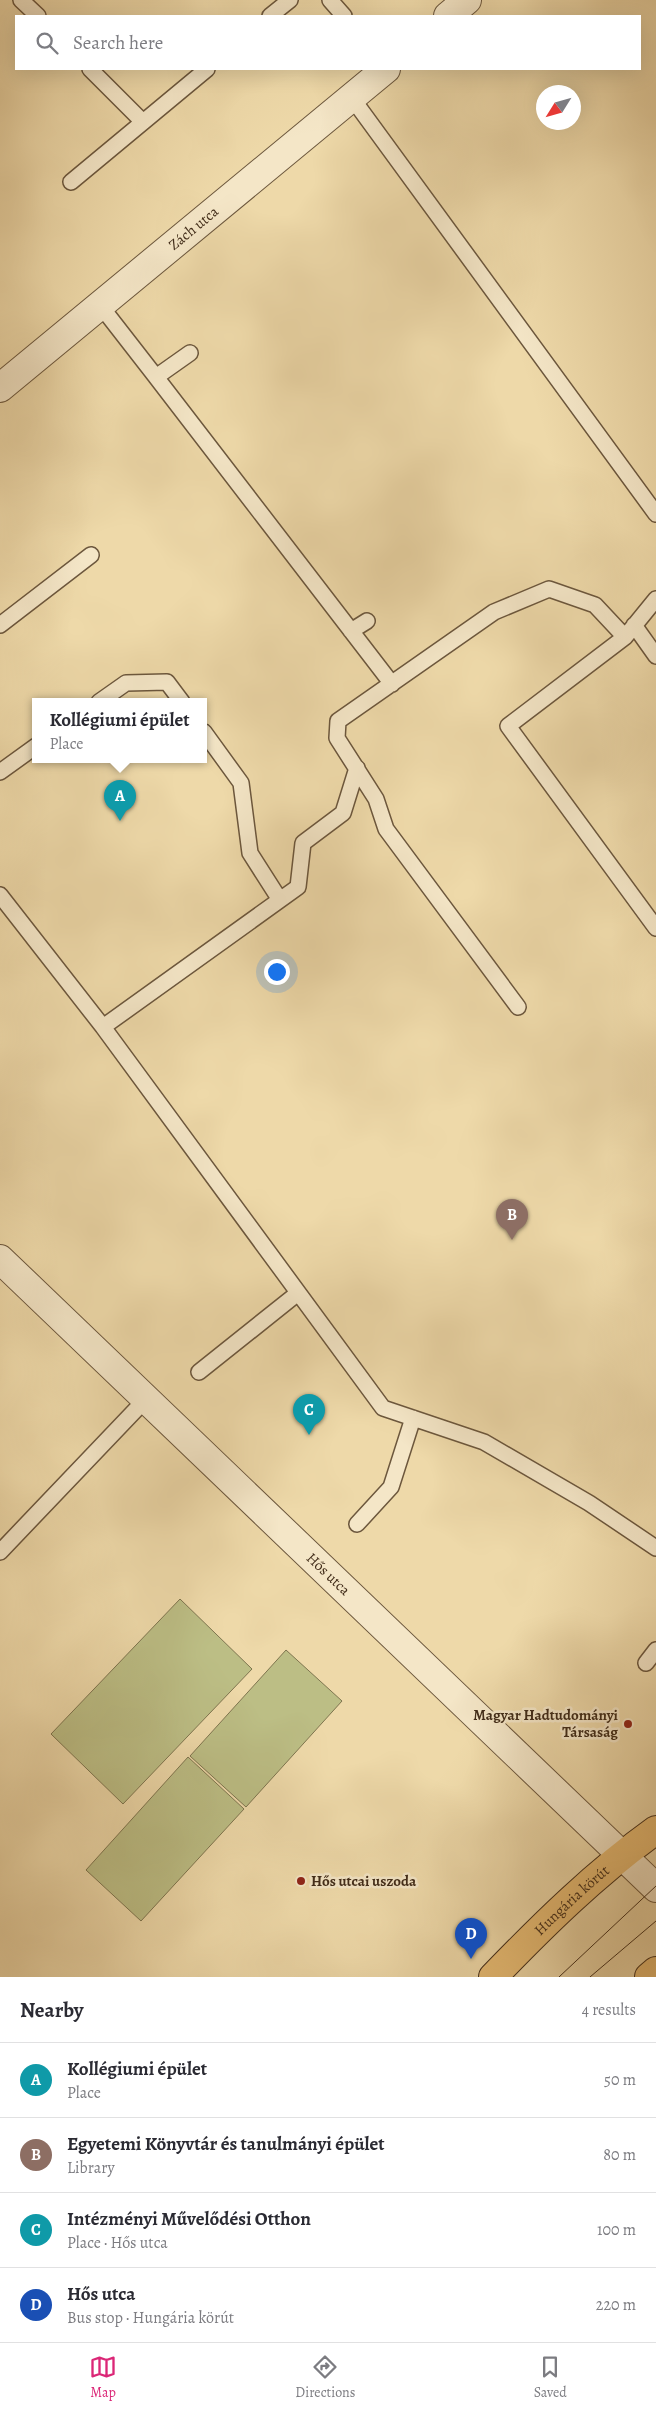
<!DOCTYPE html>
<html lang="en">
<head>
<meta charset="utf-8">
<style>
	body { margin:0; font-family:Alegreya,serif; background:#f7f7f7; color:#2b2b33 }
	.compass { position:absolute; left:536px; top:85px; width:45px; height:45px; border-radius:50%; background:#fff; box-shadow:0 5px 20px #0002; rotate:233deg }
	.you { position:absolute; left:276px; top:971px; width:18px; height:18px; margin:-12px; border:4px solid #fff; border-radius:50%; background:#1a73e8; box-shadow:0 0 0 8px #1a73e833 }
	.badge { display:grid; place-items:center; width:32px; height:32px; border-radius:50%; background:#db2777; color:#fff; font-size:16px; font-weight:700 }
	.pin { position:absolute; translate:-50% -41px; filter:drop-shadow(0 1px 2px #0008) }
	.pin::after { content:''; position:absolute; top:26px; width:18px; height:15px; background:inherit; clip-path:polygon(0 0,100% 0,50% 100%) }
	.popup { position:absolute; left:32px; top:698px; width:175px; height:65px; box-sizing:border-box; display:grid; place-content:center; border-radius:0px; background:#fff; filter:drop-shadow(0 1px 4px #0005); font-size:16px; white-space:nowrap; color:#7c7c81 }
	.popup b { font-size:19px; color:#2b2b33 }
	.popup::after { content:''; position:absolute; left:50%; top:100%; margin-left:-10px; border:10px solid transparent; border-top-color:#fff }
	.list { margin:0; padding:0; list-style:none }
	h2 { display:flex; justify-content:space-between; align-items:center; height:65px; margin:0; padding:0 20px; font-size:21px }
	h2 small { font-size:16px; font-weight:400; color:#7c7c81 }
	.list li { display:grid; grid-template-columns:32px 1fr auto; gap:15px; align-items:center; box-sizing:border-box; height:75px; padding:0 20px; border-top:1px solid #e1e1e2 }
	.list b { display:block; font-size:19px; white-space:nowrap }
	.list p { margin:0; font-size:16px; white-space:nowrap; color:#7c7c81 }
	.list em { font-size:16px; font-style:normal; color:#7c7c81 }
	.icon { flex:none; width:28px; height:28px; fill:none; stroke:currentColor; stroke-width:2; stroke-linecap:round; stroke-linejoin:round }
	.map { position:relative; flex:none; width:656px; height:1977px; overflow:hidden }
	.search { position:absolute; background:#fff; box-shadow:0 5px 20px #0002; left:15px; right:15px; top:15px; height:55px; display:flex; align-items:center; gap:12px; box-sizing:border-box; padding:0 18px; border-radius:0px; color:#7c7c81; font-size:19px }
	.sheet { height:365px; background:#fff }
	nav { display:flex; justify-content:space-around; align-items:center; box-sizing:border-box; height:70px; border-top:1px solid #e1e1e2; background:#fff; font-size:14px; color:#7c7c81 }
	nav a { display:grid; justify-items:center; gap:2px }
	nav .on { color:#db2777 }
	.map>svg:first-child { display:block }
	.green { fill:#bcbe85; stroke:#7e754f }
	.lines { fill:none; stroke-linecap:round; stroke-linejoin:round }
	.service-casing { stroke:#6c573d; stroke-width:18 }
	.minor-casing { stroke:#6c573d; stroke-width:30 }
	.primary-casing { stroke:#412c19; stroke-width:30 }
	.service { stroke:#f4e6c7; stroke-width:15 }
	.minor { stroke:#f4e6c7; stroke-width:28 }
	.primary { stroke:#e7bc74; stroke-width:28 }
	.tram { stroke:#412c19; stroke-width:1 }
	.poi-dot { fill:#8f2418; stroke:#f4e6c7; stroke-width:2 }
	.labels { text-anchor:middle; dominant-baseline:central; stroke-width:5; stroke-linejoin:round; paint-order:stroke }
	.street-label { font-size:15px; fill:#412c19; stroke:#f4e6c7 }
	.poi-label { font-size:15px; font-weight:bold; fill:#412c19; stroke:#f4e6c7; text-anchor:end }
</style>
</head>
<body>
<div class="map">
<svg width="656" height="1977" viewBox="0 0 656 1977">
	<rect width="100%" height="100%" fill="#eed9a9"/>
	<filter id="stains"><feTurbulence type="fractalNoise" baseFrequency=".004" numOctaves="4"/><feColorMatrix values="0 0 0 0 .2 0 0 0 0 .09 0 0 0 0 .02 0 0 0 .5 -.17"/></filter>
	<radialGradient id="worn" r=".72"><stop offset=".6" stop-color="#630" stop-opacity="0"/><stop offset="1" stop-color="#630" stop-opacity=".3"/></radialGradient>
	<path class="green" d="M 180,1599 L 252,1669 L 123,1804 L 51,1734 Z
		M 286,1650 L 342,1701 L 246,1807 L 190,1756 Z
		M 188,1757 L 244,1809 L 141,1921 L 86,1870 Z"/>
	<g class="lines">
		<g class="service-casing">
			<path id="service" d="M 21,0 L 38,16
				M 330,0 L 344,16
				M 270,16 L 290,0
				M 90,69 L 143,122
				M 352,98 L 656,514
				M 71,182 L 207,69
				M 100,305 L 156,377
				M 190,353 L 156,377 L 392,684
				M 656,599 L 625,637 L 508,726 L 656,928
				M 0,625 L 91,555
				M 634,625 L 656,656
				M 351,631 L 367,621
				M 99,702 L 126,683 L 167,682 L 182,702
				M 204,732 L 241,783 L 250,853 L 280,900
				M 357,768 L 343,813 L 303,843 L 298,887 L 103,1027 L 383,1408 L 484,1442 L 589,1503 L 656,1548
				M 0,772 L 36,746
				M 0,895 L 103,1027
				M 518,1007 L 386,829 L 376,799 L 337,738 L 338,721 L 494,612 L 549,589 L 595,605 L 625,637
				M 199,1372 L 298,1293
				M 357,1524 L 391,1487 L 413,1418
				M 0,1552 L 146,1399
				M 646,1663 L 656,1650"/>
		</g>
		<g class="minor-casing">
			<g id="minor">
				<path d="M 448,16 L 467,0"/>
				<path id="s1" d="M 0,388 L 386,69"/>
				<path id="s2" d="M 0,1259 L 656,1888"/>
			</g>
		</g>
		<g class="primary-casing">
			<g id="primary">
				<path id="s3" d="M 493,1977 C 544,1924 596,1873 656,1830"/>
				<path d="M 649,1977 L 656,1971"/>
			</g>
		</g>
		<use href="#service" class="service"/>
		<use href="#minor" class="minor"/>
		<use href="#primary" class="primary"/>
		<path class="tram" d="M 559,1977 L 656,1886
			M 590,1977 L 656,1921"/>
	</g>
	<g class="poi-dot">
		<circle cx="628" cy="1724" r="5"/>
		<circle cx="301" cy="1881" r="5"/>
	</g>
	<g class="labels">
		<g class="street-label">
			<text stroke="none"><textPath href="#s1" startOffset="251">Zách utca</textPath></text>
			<text stroke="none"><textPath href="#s2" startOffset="455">Hős utca</textPath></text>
			<text stroke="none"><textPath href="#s3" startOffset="110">Hungária körút</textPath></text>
		</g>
		<g class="poi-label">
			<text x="618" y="1715">Magyar Hadtudományi<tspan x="618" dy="17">Társaság</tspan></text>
			<text x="311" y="1881" text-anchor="start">Hős utcai uszoda</text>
		</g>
	</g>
	<rect width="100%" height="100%" filter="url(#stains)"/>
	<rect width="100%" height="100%" fill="url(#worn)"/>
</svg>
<svg class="compass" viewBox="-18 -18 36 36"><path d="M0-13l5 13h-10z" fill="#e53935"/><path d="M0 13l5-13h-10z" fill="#7c7c81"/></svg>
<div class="you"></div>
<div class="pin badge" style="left:120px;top:821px;background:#0f9aa8">A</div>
<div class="popup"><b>Kollégiumi épület</b>Place</div>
<div class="pin badge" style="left:512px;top:1240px;background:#8d6e63">B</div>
<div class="pin badge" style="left:309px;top:1435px;background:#0f9aa8">C</div>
<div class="pin badge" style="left:471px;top:1959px;background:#1a4fb4">D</div>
<div class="search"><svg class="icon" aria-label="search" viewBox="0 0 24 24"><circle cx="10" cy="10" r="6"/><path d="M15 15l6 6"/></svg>Search here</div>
</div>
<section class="sheet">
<h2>Nearby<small>4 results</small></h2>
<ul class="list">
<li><span class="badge" style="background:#0f9aa8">A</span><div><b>Kollégiumi épület</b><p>Place</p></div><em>50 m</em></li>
<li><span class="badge" style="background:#8d6e63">B</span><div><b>Egyetemi Könyvtár és tanulmányi épület</b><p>Library</p></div><em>80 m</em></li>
<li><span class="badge" style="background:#0f9aa8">C</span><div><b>Intézményi Művelődési Otthon</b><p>Place · Hős utca</p></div><em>100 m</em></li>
<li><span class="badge" style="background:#1a4fb4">D</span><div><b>Hős utca</b><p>Bus stop · Hungária körút</p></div><em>220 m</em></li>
</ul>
</section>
<nav>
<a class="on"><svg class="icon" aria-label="map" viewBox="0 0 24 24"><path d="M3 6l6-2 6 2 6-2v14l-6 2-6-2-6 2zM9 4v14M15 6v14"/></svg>Map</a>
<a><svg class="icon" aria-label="directions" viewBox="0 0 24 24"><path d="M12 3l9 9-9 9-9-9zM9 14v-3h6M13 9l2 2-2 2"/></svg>Directions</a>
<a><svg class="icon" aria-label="saved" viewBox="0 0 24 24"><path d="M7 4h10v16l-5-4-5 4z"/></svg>Saved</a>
</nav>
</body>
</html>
